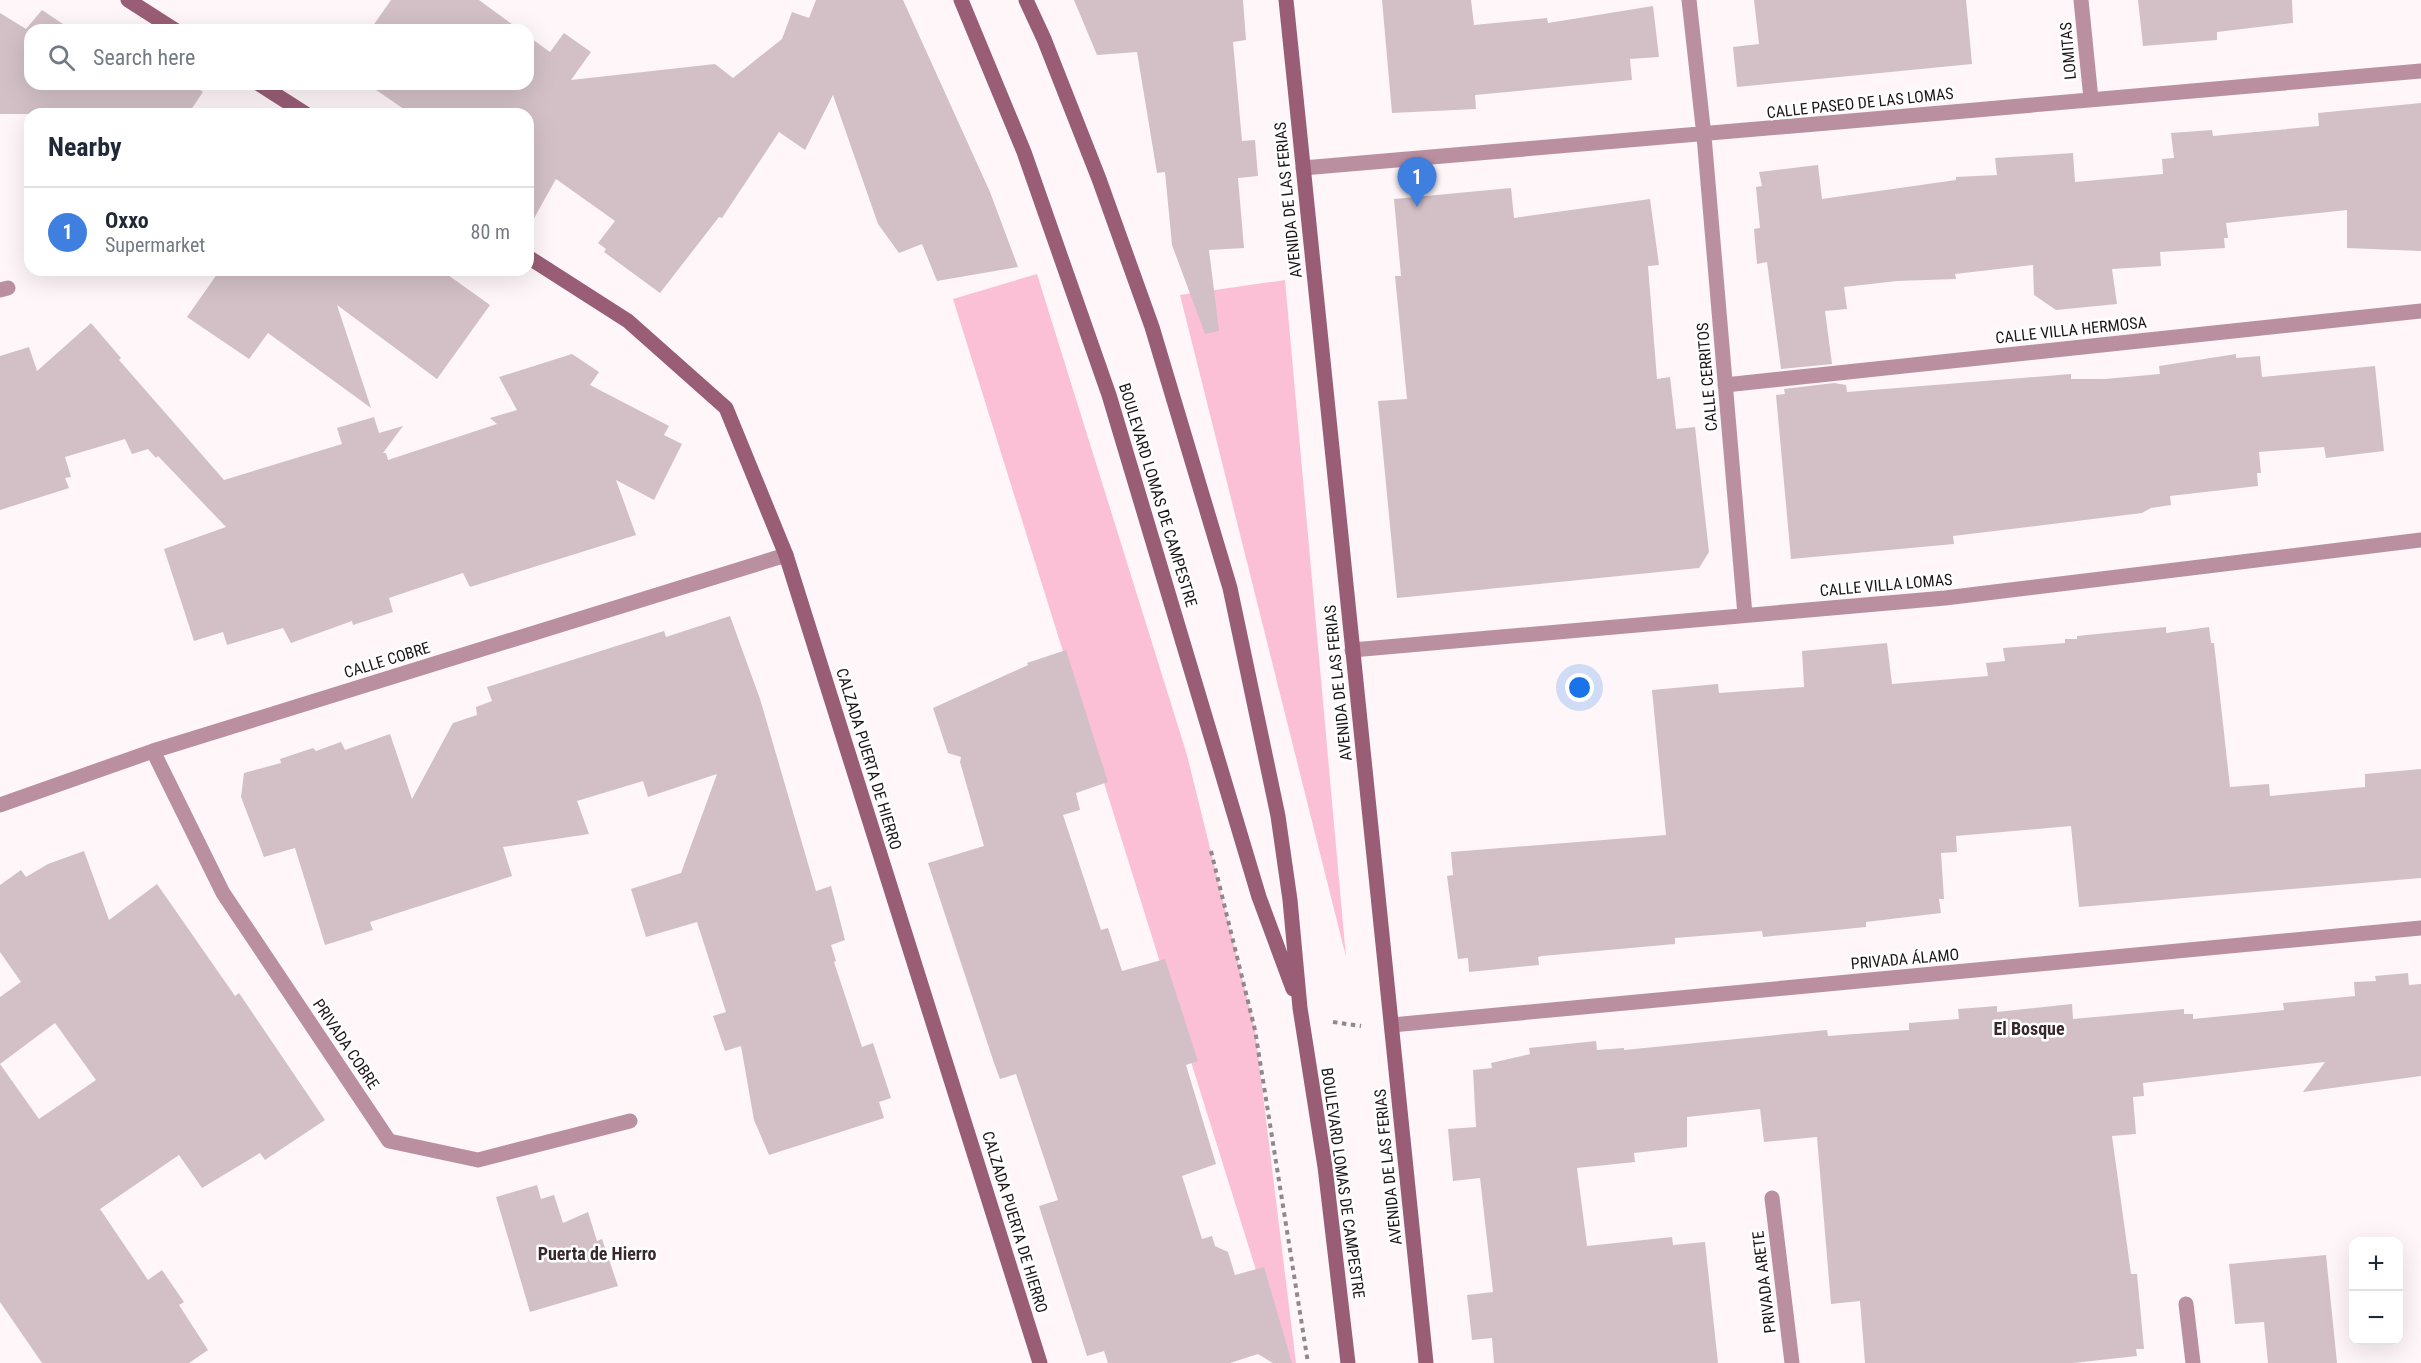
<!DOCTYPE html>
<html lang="en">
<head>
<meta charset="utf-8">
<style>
	body { margin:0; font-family:"Roboto Condensed",sans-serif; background:#f2f2f3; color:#1f2937 }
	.controls { position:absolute; right:18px; bottom:18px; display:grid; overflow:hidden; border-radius:12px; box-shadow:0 6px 24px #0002 }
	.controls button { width:54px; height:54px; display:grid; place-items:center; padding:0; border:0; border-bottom:2px solid #e0e1e3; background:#fff; color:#1f2937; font:30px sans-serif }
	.you { position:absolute; left:1580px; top:688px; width:21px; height:21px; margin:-15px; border:4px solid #fff; border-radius:50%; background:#1a73e8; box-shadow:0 0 0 9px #1a73e833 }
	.badge { display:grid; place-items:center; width:39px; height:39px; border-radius:50%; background:#a61e66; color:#fff; font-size:20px; font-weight:700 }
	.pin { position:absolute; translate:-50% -50px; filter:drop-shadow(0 2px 3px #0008) }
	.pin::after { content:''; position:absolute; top:32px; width:21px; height:18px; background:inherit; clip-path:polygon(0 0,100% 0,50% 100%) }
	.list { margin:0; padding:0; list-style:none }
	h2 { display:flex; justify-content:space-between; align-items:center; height:78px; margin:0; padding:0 24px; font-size:26px }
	h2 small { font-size:20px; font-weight:400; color:#747a83 }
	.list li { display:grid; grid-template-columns:39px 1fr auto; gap:18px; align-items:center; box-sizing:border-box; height:90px; padding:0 24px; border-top:2px solid #e0e1e3 }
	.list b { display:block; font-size:22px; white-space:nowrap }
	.list p { margin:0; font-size:20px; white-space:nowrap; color:#747a83 }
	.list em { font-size:20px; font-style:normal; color:#747a83 }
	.icon { flex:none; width:33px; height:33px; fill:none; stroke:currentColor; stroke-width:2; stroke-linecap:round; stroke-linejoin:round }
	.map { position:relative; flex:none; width:2421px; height:1363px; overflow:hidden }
	.search { position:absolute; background:#fff; box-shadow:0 6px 24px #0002; left:24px; top:24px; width:510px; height:66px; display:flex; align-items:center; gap:15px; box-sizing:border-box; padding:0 21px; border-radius:18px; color:#747a83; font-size:22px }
	.panel { position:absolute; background:#fff; box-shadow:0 6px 24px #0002; left:24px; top:108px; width:510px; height:168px; border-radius:18px }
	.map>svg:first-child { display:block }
	.green { fill:#fbc0d6 }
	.building { fill:#d3c0c7 }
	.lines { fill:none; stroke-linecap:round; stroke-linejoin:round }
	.path { stroke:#90898c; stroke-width:4; stroke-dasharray:4.5 4.5; stroke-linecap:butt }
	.street { stroke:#ba90a0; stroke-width:15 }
	.secondary { stroke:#995e76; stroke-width:15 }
	.labels { text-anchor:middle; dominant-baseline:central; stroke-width:5; stroke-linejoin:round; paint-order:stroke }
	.street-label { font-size:16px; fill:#1d1619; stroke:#fff }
	.neighbourhood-label { font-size:18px; font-weight:bold; fill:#36282d; stroke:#fff }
</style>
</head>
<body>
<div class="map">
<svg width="2421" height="1363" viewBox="0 0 2421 1363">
	<rect width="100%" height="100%" fill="#fef6f9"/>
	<path class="green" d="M 1037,274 L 1187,755 L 1255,1030 L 1296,1363 L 1285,1363 L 953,299 Z
		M 1285,280 L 1346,957 L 1180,295 Z"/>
	<path class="building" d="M 391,0 L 479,0 L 520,30 L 370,30 Z
		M 816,0 L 903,0 L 990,192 L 1018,267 L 937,281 L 922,244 L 899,253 L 878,224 L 833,95 L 805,150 L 779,132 L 722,218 L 719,217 L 660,293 L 604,252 L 606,249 L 598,243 L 615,221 L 556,179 L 528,229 L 528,114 L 411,114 L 369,85 L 528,84 L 528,36 L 550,52 L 564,33 L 591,52 L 571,80 L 715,64 L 733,78 L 782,39 L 792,12 L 809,18 Z
		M 1074,0 L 1243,0 L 1246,40 L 1233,42 L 1242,141 L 1255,140 L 1258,176 L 1238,178 L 1244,248 L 1209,250 L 1219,331 L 1205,334 L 1172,245 L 1165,172 L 1157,173 L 1137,52 L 1097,55 Z
		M 1382,0 L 1471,0 L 1474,25 L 1547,18 L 1548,23 L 1653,6 L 1659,57 L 1630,59 L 1632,80 L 1475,95 L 1476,109 L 1392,113 Z
		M 1754,0 L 1966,0 L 1972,64 L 1737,87 L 1733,47 L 1759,44 Z
		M 2138,0 L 2292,0 L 2293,23 L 2217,32 L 2217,40 L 2143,46 Z
		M 42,10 L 72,30 L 30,30 L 30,84 L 191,84 L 203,92 L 188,114 L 0,114 L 0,13 L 26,29 Z
		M 2421,103 L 2421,251 L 2347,248 L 2347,210 L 2226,223 L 2228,238 L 2224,238 L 2225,248 L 2160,252 L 2161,266 L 2112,269 L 2117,304 L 2056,310 L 2034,295 L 2033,265 L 1955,274 L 1956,279 L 1897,281 L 1844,287 L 1847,309 L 1825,311 L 1832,364 L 1781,369 L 1767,262 L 1757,264 L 1754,229 L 1760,228 L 1756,187 L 1762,186 L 1759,172 L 1818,165 L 1822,199 L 1956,180 L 1956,177 L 1997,175 L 1995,158 L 2073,153 L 2075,182 L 2163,174 L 2162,159 L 2174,158 L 2171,133 L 2212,130 L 2213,136 L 2319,126 L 2318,113 Z
		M 1511,188 L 1514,218 L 1650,199 L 1659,265 L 1648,266 L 1657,379 L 1670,377 L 1676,429 L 1695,427 L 1709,552 L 1699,568 L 1397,598 L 1378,401 L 1407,399 L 1395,276 L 1401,276 L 1394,199 Z
		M 220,270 L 441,270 L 490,305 L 437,379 L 337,305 L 371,408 L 268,333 L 249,359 L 187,317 Z
		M 91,323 L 121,358 L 119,360 L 224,480 L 342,444 L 337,428 L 374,417 L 379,433 L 403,426 L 383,453 L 386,453 L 388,460 L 497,424 L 490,418 L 517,410 L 499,377 L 572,354 L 599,372 L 590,385 L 669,426 L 664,435 L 682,444 L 654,500 L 616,480 L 636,535 L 470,587 L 463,573 L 389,598 L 393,612 L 353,625 L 352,621 L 291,643 L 283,628 L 227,645 L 223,632 L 194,641 L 164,549 L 226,527 L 158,456 L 156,458 L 148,449 L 132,454 L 125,439 L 65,457 L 71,477 L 65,478 L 69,488 L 0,510 L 0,356 L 29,347 L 37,371 Z
		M 2236,354 L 2236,358 L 2260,356 L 2262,377 L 2375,366 L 2384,451 L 2326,458 L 2324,447 L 2259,452 L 2261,473 L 2257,473 L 2258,486 L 2170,496 L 2171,505 L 2151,508 L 2142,513 L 1953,536 L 1954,544 L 1791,559 L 1776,395 L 1785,394 L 1784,389 L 1834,383 L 1846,385 L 1847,392 L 2071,374 L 2071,379 L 2105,379 L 2160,374 L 2159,366 Z
		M 730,616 L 760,699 L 816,891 L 831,886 L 845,940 L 831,945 L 836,961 L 834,962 L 862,1047 L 873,1043 L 891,1098 L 879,1102 L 884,1118 L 769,1155 L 754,1120 L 741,1046 L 725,1051 L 713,1016 L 726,1012 L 697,922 L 646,937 L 631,889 L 681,873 L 717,774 L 648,797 L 643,781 L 577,801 L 589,834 L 503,847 L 512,876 L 370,922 L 373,930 L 325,945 L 295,848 L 264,857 L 241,797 L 244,773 L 281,763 L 280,759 L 313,748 L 316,751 L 341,742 L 345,750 L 390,734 L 412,799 L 453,723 L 477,715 L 476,707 L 492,701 L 487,687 L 664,631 L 666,637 Z
		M 2166,627 L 2166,633 L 2209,627 L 2211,643 L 2214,643 L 2230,787 L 2269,784 L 2270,796 L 2365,787 L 2365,774 L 2421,769 L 2421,878 L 2079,907 L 2071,826 L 1956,836 L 1957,852 L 1941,853 L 1944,899 L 1939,899 L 1941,913 L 1866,922 L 1866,927 L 1763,937 L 1762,931 L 1675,938 L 1675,944 L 1542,956 L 1538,957 L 1539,965 L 1469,972 L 1468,958 L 1458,959 L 1447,876 L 1453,875 L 1451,852 L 1666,835 L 1652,690 L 1718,684 L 1719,693 L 1804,687 L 1802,651 L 1887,643 L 1892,684 L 1988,676 L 1986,663 L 2005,661 L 2003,648 L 2065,643 L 2065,639 L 2077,639 L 2077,636 Z
		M 1066,650 L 1108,782 L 1076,793 L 1080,810 L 1063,815 L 1101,930 L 1108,928 L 1122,971 L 1165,959 L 1198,1061 L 1186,1065 L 1216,1164 L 1182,1176 L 1202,1239 L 1212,1236 L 1215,1246 L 1228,1252 L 1235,1275 L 1264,1267 L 1292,1363 L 1273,1363 L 1258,1354 L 1230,1363 L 1108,1363 L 1104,1351 L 1087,1356 L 1039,1206 L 1058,1200 L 1016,1074 L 1000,1079 L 994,1063 L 928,863 L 984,846 L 960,762 L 961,757 L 948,753 L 933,708 L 1028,665 L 1027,663 Z
		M 84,851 L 109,920 L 157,884 L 235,996 L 239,993 L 325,1120 L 265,1160 L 260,1153 L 202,1188 L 179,1155 L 100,1209 L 148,1280 L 162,1270 L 184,1302 L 179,1305 L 208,1350 L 189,1363 L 42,1363 L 0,1302 L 0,1064 L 39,1119 L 96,1080 L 55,1023 L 0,1064 L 0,997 L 21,982 L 0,952 L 0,885 L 21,870 L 26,877 L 48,864 Z
		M 2408,973 L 2409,985 L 2421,984 L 2421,1076 L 2303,1092 L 2325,1062 L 2143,1083 L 2144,1096 L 2133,1097 L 2136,1134 L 2112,1136 L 2131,1274 L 2137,1274 L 2144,1349 L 2136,1349 L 2137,1356 L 2073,1363 L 1865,1363 L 1860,1301 L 1831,1304 L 1817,1137 L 1764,1142 L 1760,1109 L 1687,1117 L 1687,1147 L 1634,1153 L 1635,1162 L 1577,1168 L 1587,1246 L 1672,1237 L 1673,1245 L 1705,1242 L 1718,1363 L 1494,1363 L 1492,1338 L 1472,1340 L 1467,1295 L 1493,1292 L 1480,1178 L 1453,1181 L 1448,1129 L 1476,1127 L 1473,1070 L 1492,1068 L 1491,1063 L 1530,1054 L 1529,1048 L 1596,1041 L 1597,1050 L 1624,1048 L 1624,1050 L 1827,1030 L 1828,1036 L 1909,1030 L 1909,1023 L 1959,1019 L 1958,1009 L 1997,1006 L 1997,1012 L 2072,1004 L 2073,1019 L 2184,1009 L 2184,1014 L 2193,1014 L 2193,1019 L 2284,1010 L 2283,1003 L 2355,996 L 2354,982 L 2376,981 L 2375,976 Z
		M 537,1185 L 541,1199 L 554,1195 L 563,1223 L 588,1212 L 597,1241 L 602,1239 L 618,1286 L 530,1312 L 496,1197 Z
		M 2326,1255 L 2337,1363 L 2268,1363 L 2264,1322 L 2235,1324 L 2229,1264 Z"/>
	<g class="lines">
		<path class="path" d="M 1211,851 L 1255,1030 L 1308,1363
			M 1333,1022 L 1361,1026"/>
		<path class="street" d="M 1689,0 L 1704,136 L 1745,615
			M 2081,0 L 2091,99
			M 1303,168 C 1676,138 2048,102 2421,71
			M 0,290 L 8,288
			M 1725,385 L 2421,311
			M 1352,650 L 1945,598 L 2421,540
			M 153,751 L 223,893 L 389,1141 L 478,1160 L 630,1121
			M 0,805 L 153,751 L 786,555
			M 1392,1025 L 2421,928
			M 1772,1198 L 1792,1363
			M 2186,1304 L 2193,1363"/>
		<path class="secondary" d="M 128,0 L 175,30
			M 961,0 L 1024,152 L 1109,395 L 1259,897 L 1293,989
			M 1026,0 L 1044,39 L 1099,179 L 1152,327 L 1230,588 L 1278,816 L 1290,900 L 1300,1008 L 1325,1167 L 1348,1363
			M 1286,0 L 1426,1363
			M 259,84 L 306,114
			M 528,257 L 628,321 L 726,408 L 786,555 L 1040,1363"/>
	</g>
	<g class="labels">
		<g class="street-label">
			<text transform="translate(2068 51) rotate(-95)">LOMITAS</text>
			<text transform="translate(1860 103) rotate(-6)">CALLE PASEO DE LAS LOMAS</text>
			<text transform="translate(1288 200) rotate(-96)">AVENIDA DE LAS FERIAS</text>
			<text transform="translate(2071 330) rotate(-6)">CALLE VILLA HERMOSA</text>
			<text transform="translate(1707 377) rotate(-95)">CALLE CERRITOS</text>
			<text transform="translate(1158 495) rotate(73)">BOULEVARD LOMAS DE CAMPESTRE</text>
			<text transform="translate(1886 585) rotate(-5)">CALLE VILLA LOMAS</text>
			<text transform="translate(387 660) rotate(-17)">CALLE COBRE</text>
			<text transform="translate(1338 683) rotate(-96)">AVENIDA DE LAS FERIAS</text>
			<text transform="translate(869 759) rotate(73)">CALZADA PUERTA DE HIERRO</text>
			<text transform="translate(1905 959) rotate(-5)">PRIVADA ÁLAMO</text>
			<text transform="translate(346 1044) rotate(56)">PRIVADA COBRE</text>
			<text transform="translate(1388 1167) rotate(-96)">AVENIDA DE LAS FERIAS</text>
			<text transform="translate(1343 1183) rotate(82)">BOULEVARD LOMAS DE CAMPESTRE</text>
			<text transform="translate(1015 1222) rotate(73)">CALZADA PUERTA DE HIERRO</text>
			<text transform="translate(1764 1282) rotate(-97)">PRIVADA ARETE</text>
		</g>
		<g class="neighbourhood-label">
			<text x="2029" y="1028">El Bosque</text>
			<text x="597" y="1253">Puerta de Hierro</text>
		</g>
	</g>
</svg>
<div class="controls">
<button>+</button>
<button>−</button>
</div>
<div class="you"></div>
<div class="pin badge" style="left:1417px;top:207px;background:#3f7fe0">1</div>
<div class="search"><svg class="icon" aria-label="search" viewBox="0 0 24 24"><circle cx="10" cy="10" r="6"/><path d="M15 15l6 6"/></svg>Search here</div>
<section class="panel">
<h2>Nearby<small></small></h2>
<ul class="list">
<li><span class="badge" style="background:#3f7fe0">1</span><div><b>Oxxo</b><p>Supermarket</p></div><em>80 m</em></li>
</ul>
</section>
</div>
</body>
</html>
